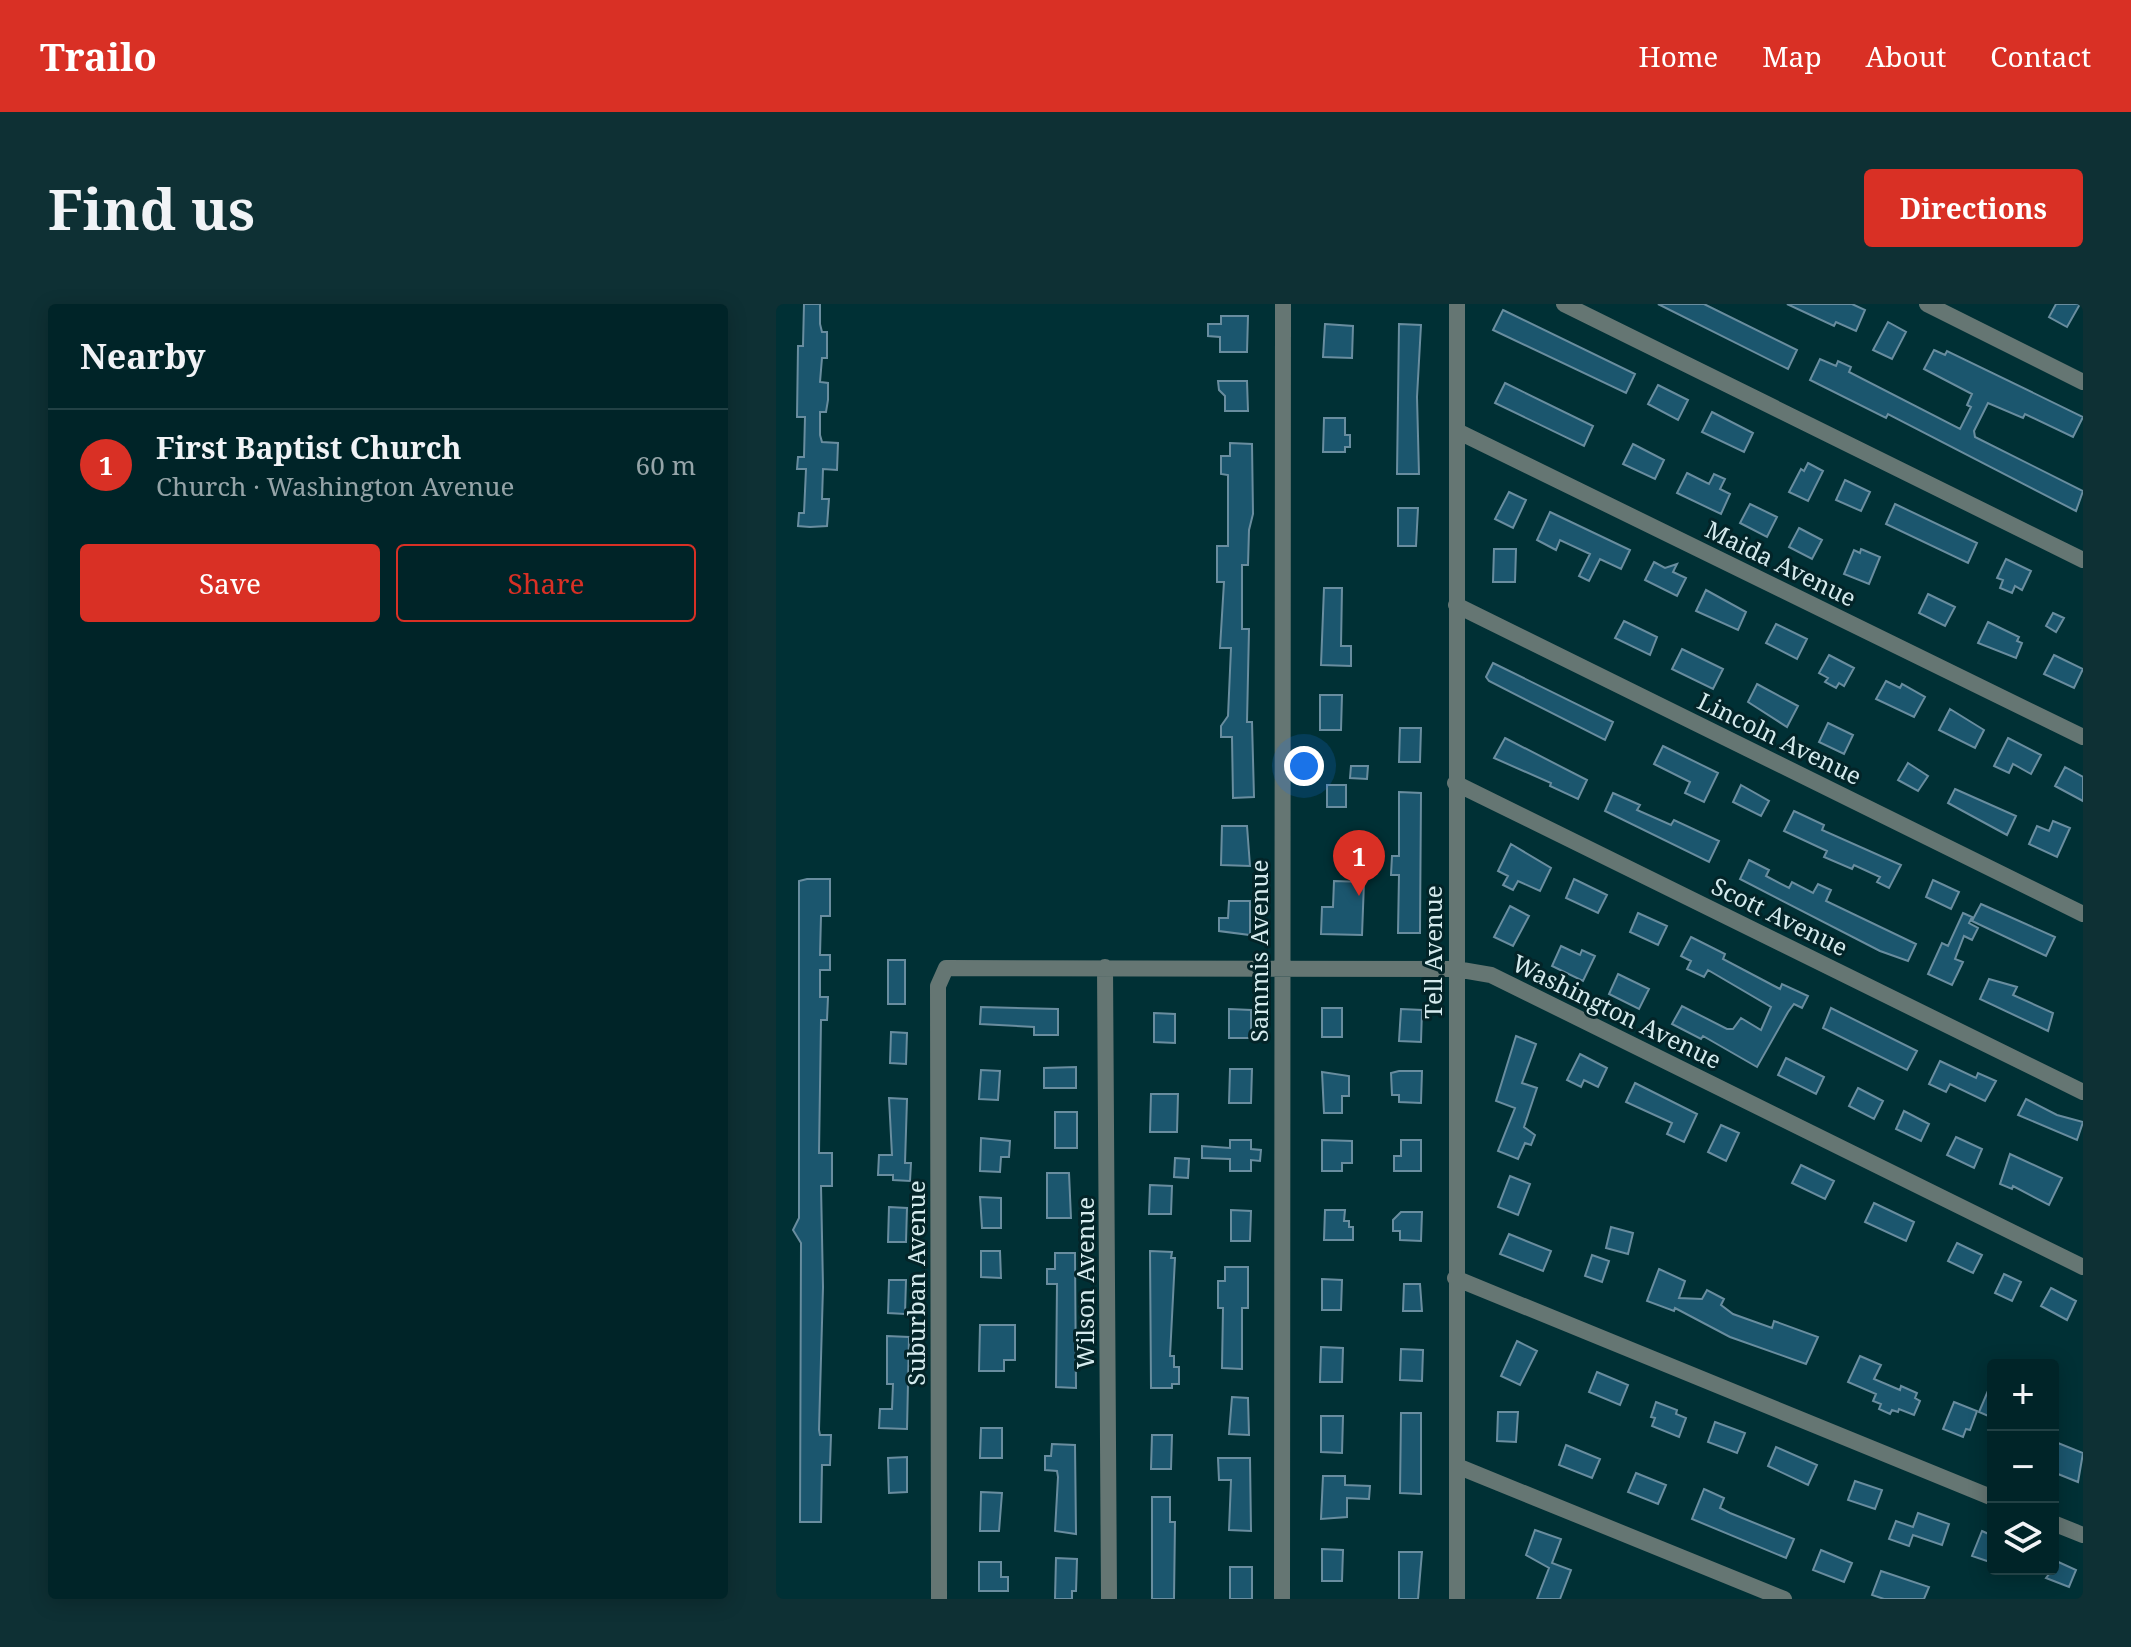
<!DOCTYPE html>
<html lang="en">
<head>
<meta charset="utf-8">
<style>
	body { margin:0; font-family:"Noto Serif",serif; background:#0e3034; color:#f1f3f6 }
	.controls { position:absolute; right:24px; bottom:24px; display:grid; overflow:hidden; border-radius:8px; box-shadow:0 4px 20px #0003 }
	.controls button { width:72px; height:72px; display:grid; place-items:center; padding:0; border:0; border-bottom:2px solid #224145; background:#002428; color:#f1f3f6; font:40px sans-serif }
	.you { position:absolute; left:528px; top:462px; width:28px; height:28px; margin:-20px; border:6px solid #fff; border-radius:50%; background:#1a73e8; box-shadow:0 0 0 12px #1a73e833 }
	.badge { display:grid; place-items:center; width:52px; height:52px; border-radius:50%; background:#d93025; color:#fff; font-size:26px; font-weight:700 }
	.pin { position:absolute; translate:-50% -66px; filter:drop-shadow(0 2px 4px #0008) }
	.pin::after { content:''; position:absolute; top:42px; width:28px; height:24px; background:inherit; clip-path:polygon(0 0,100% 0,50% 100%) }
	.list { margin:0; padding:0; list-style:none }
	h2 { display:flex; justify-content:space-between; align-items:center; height:104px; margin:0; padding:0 32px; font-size:34px }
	h2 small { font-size:26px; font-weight:400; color:#95a4a8 }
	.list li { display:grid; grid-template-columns:52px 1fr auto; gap:24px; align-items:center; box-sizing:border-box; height:112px; padding:0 32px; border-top:2px solid #224145 }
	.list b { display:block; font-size:30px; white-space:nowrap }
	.list p { margin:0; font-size:26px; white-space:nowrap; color:#95a4a8 }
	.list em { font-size:26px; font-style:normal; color:#95a4a8 }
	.actions { display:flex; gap:16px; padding:24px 32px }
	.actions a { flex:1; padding:18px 0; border:2px solid #d93025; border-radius:8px; text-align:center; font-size:28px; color:#d93025 }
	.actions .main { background:#d93025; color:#fff }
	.icon { flex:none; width:44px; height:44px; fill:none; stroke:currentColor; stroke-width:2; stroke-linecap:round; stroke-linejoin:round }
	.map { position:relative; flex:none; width:1307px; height:1295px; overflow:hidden; border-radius:8px }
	header { display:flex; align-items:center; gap:48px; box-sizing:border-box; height:112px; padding:0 40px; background:#d93025; color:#fff }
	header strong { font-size:38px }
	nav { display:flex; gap:44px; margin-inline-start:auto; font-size:28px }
	.intro { display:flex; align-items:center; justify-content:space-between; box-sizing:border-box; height:192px; padding:0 48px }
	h1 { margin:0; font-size:56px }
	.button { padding:20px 36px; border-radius:8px; background:#d93025; color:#fff; font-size:28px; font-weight:700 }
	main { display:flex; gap:48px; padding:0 48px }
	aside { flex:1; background:#002428; border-radius:8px; box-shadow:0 4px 20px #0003 }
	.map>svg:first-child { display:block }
	.building { fill:#1b566e; stroke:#698d9f; stroke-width:2 }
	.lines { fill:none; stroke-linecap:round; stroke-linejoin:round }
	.minor { stroke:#657673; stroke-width:16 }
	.labels { text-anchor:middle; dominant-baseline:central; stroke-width:6; stroke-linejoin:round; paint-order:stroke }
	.street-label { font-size:24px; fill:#d4eaed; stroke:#032428 }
</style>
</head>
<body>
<header>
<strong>Trailo</strong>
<nav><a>Home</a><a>Map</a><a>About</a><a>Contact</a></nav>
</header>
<div class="intro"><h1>Find us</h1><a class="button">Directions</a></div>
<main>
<aside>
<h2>Nearby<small></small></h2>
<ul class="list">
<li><span class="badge">1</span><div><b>First Baptist Church</b><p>Church · Washington Avenue</p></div><em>60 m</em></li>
</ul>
<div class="actions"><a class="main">Save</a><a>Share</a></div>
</aside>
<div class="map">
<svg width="1307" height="1295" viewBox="0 0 1307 1295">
	<rect width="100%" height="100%" fill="#003035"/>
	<path class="building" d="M 28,0 L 44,0 L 44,20 L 46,28 L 51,28 L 51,54 L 46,54 L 44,78 L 52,79 L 52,96 L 50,108 L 44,108 L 44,131 L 46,138 L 62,139 L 61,166 L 47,165 L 46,195 L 53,195 L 51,222 L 34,223 L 22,222 L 23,209 L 28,209 L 30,165 L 21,165 L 22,153 L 28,153 L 29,113 L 21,113 L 22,42 L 27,42 Z
		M 882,0 L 928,0 L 1021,46 L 1012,65 Z
		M 1011,0 L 1076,0 L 1089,6 L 1080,27 L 1060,18 L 1058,22 Z
		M 1280,0 L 1304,0 L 1291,23 L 1273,13 Z
		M 727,6 L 859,70 L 850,89 L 717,26 Z
		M 445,12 L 472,12 L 471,48 L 444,48 L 444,33 L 432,32 L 432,20 L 445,20 Z
		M 1112,18 L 1130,28 L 1116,55 L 1097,46 Z
		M 549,20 L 577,22 L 576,54 L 547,53 Z
		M 623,20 L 645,21 L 641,93 L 643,170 L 621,170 Z
		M 1158,46 L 1169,51 L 1171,47 L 1307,113 L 1297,133 L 1249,110 L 1247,114 L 1212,99 L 1198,127 L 1199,133 L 1307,187 L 1300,207 L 1112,110 L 1110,114 L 1034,76 L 1044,55 L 1060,62 L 1062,57 L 1075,63 L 1073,68 L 1184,125 L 1195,103 L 1191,101 L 1196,90 L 1148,65 Z
		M 442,77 L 471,77 L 472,107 L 449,107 L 449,92 L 443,86 Z
		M 729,79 L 817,122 L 808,142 L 719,99 Z
		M 882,81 L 912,96 L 902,116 L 872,100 Z
		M 936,108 L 977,129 L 968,148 L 926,128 Z
		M 548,114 L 569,114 L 569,131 L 574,131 L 574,143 L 569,143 L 569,148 L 547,148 Z
		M 454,139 L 476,140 L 477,210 L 473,226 L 472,261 L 466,261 L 466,325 L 473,325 L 471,418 L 476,418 L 478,493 L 457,494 L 456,433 L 445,433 L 445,422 L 452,412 L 455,344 L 444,344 L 448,278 L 441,278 L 441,242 L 452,242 L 452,171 L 445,170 L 445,152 L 454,152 Z
		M 857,140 L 888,156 L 879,175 L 847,160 Z
		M 1032,159 L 1047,167 L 1032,197 L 1013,188 L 1025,165 L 1028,167 Z
		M 911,169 L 933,180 L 938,170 L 949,175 L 944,185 L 954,190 L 945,210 L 901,189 Z
		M 1069,176 L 1094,188 L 1085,207 L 1060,196 Z
		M 733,188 L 750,196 L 737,224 L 719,215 Z
		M 974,200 L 1001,213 L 991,233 L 964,219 Z
		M 1119,200 L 1201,239 L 1192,259 L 1110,220 Z
		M 622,204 L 642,204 L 640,242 L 622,242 Z
		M 774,208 L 854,246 L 845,265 L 824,255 L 813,277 L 803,272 L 814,250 L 784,236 L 780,246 L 761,236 Z
		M 1023,224 L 1046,236 L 1036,255 L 1013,243 Z
		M 718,245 L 740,245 L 739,278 L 717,278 Z
		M 1085,245 L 1104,253 L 1093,280 L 1068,270 L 1078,246 L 1084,249 Z
		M 1230,255 L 1255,267 L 1246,286 L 1239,282 L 1236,289 L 1224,284 L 1227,276 L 1221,274 Z
		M 878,258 L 889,264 L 901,260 L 897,268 L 910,274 L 901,292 L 869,276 Z
		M 548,284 L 566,284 L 565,342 L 575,342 L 575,362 L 545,361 Z
		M 930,286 L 970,308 L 962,326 L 920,307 Z
		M 1152,290 L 1179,303 L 1169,322 L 1143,309 Z
		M 1277,309 L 1288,314 L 1280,328 L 1270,322 Z
		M 848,317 L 881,333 L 874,351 L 839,334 Z
		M 1212,318 L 1243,333 L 1241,337 L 1246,339 L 1240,354 L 1202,339 Z
		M 1000,320 L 1031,335 L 1021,355 L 990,339 Z
		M 906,345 L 947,365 L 937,385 L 896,365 Z
		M 1053,351 L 1078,364 L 1068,382 L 1063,379 L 1060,384 L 1049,378 L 1052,374 L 1043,369 Z
		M 1278,351 L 1307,365 L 1298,384 L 1268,370 Z
		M 717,359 L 837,418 L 829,436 L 713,377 L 710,373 Z
		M 1110,377 L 1124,384 L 1126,380 L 1149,393 L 1138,413 L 1100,395 Z
		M 981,380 L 1022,402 L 1011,423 L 972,398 Z
		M 544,391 L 566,391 L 565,426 L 544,426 Z
		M 1174,405 L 1208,426 L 1199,444 L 1163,426 Z
		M 1052,419 L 1077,431 L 1068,450 L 1043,438 Z
		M 624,424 L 645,424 L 644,458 L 623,458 Z
		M 729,434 L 811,476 L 802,495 L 774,482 L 775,479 L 718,454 Z
		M 1232,434 L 1265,451 L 1255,470 L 1237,460 L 1233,469 L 1218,462 Z
		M 887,442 L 942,469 L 928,498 L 909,489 L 914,478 L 878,460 Z
		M 1132,459 L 1152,472 L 1142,487 L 1122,476 Z
		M 575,462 L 592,462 L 591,475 L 574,474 Z
		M 1289,463 L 1307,473 L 1307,497 L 1279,482 Z
		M 551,481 L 570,481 L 570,503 L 551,503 Z
		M 965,481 L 993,497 L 985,512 L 957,498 Z
		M 1179,485 L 1240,512 L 1231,531 L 1172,499 Z
		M 623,488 L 645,489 L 644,629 L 622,629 L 623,571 L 615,571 L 616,552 L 623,552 Z
		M 837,489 L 864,501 L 861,506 L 895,521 L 898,516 L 943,537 L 933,558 L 829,507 Z
		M 1018,507 L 1048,521 L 1046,526 L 1125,561 L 1113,584 L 1101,578 L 1104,573 L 1078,561 L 1076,565 L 1048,553 L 1051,547 L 1008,527 Z
		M 1277,517 L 1294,524 L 1281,553 L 1253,540 L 1261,522 L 1273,527 Z
		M 446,522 L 471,522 L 474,562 L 445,561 Z
		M 735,540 L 775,564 L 764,587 L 742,577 L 737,586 L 727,581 L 732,572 L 722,567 Z
		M 973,556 L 993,566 L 990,572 L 1013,584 L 1016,578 L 1037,589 L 1042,580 L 1055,586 L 1050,597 L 1140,640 L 1132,657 L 1104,647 L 964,575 Z
		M 31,575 L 54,575 L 54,612 L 45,612 L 44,651 L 54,651 L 54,666 L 44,666 L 44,693 L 52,693 L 51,716 L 45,716 L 43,849 L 56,849 L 56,882 L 45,882 L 47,983 L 43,1126 L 44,1131 L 55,1131 L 54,1161 L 46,1161 L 45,1218 L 24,1218 L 25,939 L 17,926 L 23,914 L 23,577 Z
		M 798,575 L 831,591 L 822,609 L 790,594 Z
		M 1157,576 L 1183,588 L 1175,605 L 1150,593 Z
		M 558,577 L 588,578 L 586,631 L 545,630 L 546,603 L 557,603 Z
		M 453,597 L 474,597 L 474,631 L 443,627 L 443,614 L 452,614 Z
		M 1205,600 L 1279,633 L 1270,652 L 1196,617 Z
		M 734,602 L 753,612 L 737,642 L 718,633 Z
		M 862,609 L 891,622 L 882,641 L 854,628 Z
		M 1187,609 L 1196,613 L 1193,619 L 1202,624 L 1196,636 L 1188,632 L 1179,655 L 1187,658 L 1176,681 L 1152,670 L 1166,639 L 1172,642 Z
		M 915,633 L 949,650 L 947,655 L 1004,685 L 1006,680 L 1032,692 L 1026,704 L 1018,700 L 1012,708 L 981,763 L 927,732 L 925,735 L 896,720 L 906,702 L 951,725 L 957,725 L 965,714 L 985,726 L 995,703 L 932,666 L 928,673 L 911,665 L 915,657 L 905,652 Z
		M 785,642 L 804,651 L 806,646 L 819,652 L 807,677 L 776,662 Z
		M 112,656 L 129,656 L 129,700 L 112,700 Z
		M 842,670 L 873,685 L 863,705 L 833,690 Z
		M 1213,675 L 1241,683 L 1237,691 L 1277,709 L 1272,727 L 1204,695 Z
		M 205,703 L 282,705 L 282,731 L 258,731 L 258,723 L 204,720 Z
		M 546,704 L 566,704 L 566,733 L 546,733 Z
		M 1055,704 L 1141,747 L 1131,766 L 1047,724 Z
		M 453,705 L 475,706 L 475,734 L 453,734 Z
		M 625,705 L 646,706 L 645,738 L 623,737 Z
		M 378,709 L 399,710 L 399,739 L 378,738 Z
		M 115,728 L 131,729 L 130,760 L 114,759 Z
		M 740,732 L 760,740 L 746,779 L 761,784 L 748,823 L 759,831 L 755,841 L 749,839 L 742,855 L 722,847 L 739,804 L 720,797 Z
		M 804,750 L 831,764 L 822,783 L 808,776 L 805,783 L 791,776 Z
		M 1010,754 L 1048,773 L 1040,790 L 1002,771 Z
		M 1164,757 L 1200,774 L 1202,769 L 1220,777 L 1209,797 L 1174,780 L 1170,788 L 1153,780 Z
		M 300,763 L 300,784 L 268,784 L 268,764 Z
		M 454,765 L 476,765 L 475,799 L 453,799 Z
		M 205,766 L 224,767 L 222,796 L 203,795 Z
		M 623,767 L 646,767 L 645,799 L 623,798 L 623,791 L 616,791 L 615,769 Z
		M 546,768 L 573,772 L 573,792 L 566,792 L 566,809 L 548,809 Z
		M 859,779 L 921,810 L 908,838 L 891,830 L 896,819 L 850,798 Z
		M 1082,784 L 1107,797 L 1098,815 L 1073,802 Z
		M 375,790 L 402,790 L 401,828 L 374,828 Z
		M 113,794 L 131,795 L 129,859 L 135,859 L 134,877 L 117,876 L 117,871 L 102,871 L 103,851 L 116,851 Z
		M 1250,795 L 1281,811 L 1307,818 L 1301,836 L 1242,811 Z
		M 1128,807 L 1153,820 L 1145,837 L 1120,825 Z
		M 279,808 L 301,808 L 301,844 L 279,844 Z
		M 945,821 L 963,829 L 950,857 L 932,848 Z
		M 1180,833 L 1206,845 L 1198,864 L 1171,851 Z
		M 205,834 L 234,837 L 233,853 L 225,853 L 224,868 L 204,867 Z
		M 454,836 L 475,836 L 475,845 L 485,846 L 484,857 L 475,856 L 475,867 L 454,867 L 454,855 L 426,854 L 426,842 L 454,844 Z
		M 546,836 L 576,837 L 576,859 L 566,859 L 566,867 L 546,867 Z
		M 625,836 L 645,836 L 645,867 L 618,867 L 618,852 L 625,852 Z
		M 1234,850 L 1286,874 L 1273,901 L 1237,882 L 1236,885 L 1224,880 Z
		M 399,854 L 413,855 L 412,874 L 398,873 Z
		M 1025,861 L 1058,877 L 1049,895 L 1016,879 Z
		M 271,869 L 293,869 L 295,914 L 271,914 Z
		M 734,872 L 754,880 L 742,911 L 722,903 Z
		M 374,881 L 396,882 L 395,910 L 373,910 Z
		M 204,893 L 225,894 L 225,924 L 206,924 Z
		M 1098,899 L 1138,918 L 1130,937 L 1089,918 Z
		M 113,903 L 131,904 L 130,938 L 112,938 Z
		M 455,906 L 475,907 L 474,937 L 455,937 Z
		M 549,906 L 569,906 L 568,917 L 573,917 L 573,923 L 577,923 L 577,936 L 548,936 Z
		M 625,908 L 646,908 L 645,937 L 624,936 L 624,927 L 617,927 L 617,916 Z
		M 835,923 L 857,929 L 852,950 L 830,944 Z
		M 733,930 L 775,947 L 767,967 L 724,950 Z
		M 1181,939 L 1206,951 L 1197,969 L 1172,957 Z
		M 205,947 L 224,947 L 225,974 L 205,973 Z
		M 374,947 L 396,948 L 395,954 L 399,954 L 394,1052 L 398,1052 L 398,1063 L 403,1063 L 403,1080 L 396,1080 L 396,1084 L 375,1084 Z
		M 279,949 L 299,949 L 300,1084 L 280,1083 L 281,980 L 271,980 L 271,965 L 279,965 Z
		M 816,951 L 833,957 L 826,978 L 809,972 Z
		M 449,963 L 472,963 L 472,1004 L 466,1004 L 466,1065 L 446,1064 L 447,1004 L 442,1004 L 442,977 L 449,977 Z
		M 883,965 L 909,977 L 903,994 L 926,995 L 931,986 L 948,995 L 945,1001 L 957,1010 L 996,1024 L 998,1017 L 1042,1033 L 1030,1060 L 954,1033 L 899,1004 L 898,1007 L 871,997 Z
		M 1228,970 L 1245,978 L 1236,997 L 1219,989 Z
		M 546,975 L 566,976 L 565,1006 L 546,1006 Z
		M 113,976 L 130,976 L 129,1010 L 112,1009 Z
		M 628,980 L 644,980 L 646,1007 L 627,1007 Z
		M 1275,984 L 1300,997 L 1291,1016 L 1265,1002 Z
		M 204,1021 L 239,1021 L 239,1056 L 228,1056 L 228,1067 L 203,1067 Z
		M 111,1032 L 133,1033 L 131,1125 L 103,1124 L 104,1105 L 116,1105 L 117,1080 L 111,1080 Z
		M 741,1037 L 761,1047 L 744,1081 L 725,1072 Z
		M 545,1043 L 567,1044 L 566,1078 L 544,1078 Z
		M 625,1045 L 647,1046 L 646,1077 L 624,1076 Z
		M 1084,1052 L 1105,1061 L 1098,1075 L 1124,1086 L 1125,1082 L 1141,1089 L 1139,1094 L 1144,1097 L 1138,1111 L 1123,1105 L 1122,1108 L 1116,1106 L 1114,1110 L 1103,1105 L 1105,1100 L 1097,1097 L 1100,1090 L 1072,1078 Z
		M 821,1068 L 852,1081 L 844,1101 L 813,1088 Z
		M 1217,1075 L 1217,1114 L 1203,1108 Z
		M 456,1093 L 472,1094 L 473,1131 L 453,1130 Z
		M 880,1098 L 901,1106 L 900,1110 L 910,1114 L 903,1133 L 876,1122 L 879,1114 L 875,1113 Z
		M 1178,1098 L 1201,1107 L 1194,1126 L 1190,1125 L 1187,1133 L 1167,1125 Z
		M 722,1108 L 742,1108 L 740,1138 L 721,1137 Z
		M 625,1109 L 645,1109 L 645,1190 L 624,1189 Z
		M 545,1112 L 567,1112 L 566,1149 L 545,1148 Z
		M 939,1118 L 969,1129 L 961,1149 L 932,1138 Z
		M 205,1124 L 226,1124 L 226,1154 L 204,1154 Z
		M 376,1131 L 396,1131 L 395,1165 L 375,1165 Z
		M 1277,1137 L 1307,1149 L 1302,1178 L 1277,1168 Z
		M 276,1140 L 299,1141 L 300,1230 L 279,1227 L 282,1173 L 281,1167 L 269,1166 L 269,1152 L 275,1152 Z
		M 790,1141 L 824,1155 L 816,1174 L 783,1161 Z
		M 1000,1143 L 1041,1161 L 1032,1181 L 992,1162 Z
		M 131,1153 L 131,1188 L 113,1189 L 112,1154 Z
		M 442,1154 L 474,1154 L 475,1227 L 453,1226 L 455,1176 L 443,1176 Z
		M 860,1169 L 890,1181 L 882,1200 L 852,1188 Z
		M 547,1172 L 569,1172 L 569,1181 L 594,1182 L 593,1195 L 571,1194 L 571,1213 L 545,1215 Z
		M 1079,1177 L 1106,1186 L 1099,1205 L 1072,1196 Z
		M 928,1185 L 948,1194 L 944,1204 L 954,1209 L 1018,1235 L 1010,1254 L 916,1215 Z
		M 205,1188 L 226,1189 L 223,1227 L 204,1227 Z
		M 376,1193 L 394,1193 L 394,1218 L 399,1218 L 398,1295 L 376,1295 Z
		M 1142,1209 L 1173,1220 L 1166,1241 L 1137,1231 L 1133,1242 L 1113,1235 L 1120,1217 L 1137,1223 Z
		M 759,1226 L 785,1235 L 776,1259 L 795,1266 L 784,1295 L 761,1295 L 773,1264 L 750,1251 Z
		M 1206,1227 L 1217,1232 L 1217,1259 L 1196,1252 Z
		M 546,1245 L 567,1246 L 566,1277 L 546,1277 Z
		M 1045,1246 L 1076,1259 L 1068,1278 L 1037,1266 Z
		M 623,1248 L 646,1248 L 642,1295 L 623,1295 Z
		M 280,1254 L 301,1255 L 300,1287 L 296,1287 L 296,1295 L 279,1295 Z
		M 1278,1256 L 1300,1266 L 1293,1283 L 1270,1274 L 1277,1265 Z
		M 203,1258 L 225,1258 L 225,1273 L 232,1273 L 232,1287 L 203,1287 Z
		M 454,1263 L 476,1263 L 476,1295 L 454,1295 Z
		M 1105,1267 L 1153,1283 L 1148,1295 L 1108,1295 L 1096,1291 Z"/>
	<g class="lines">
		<path class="minor" d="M 788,0 L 1307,256
			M 1151,0 L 1307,78
			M 681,127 L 1307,433
			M 680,301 L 1307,610
			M 679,479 L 1307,788
			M 329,663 L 333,1295
			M 679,974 L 1217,1194
			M 681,1162 L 1008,1295
			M 1277,1219 L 1307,1231
			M 163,1295 L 162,682 L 170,664 L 680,665 L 715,671 L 1307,963
			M 506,1295 L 507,0
			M 681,1295 L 681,0"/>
	</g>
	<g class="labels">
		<g class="street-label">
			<text transform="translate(1005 259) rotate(26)">Maida Avenue</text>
			<text transform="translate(1004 434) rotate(26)">Lincoln Avenue</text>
			<text transform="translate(1004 612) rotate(26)">Scott Avenue</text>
			<text transform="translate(482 647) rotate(-90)">Sammis Avenue</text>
			<text transform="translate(656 648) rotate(-90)">Tell Avenue</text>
			<text transform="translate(841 707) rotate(26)">Washington Avenue</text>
			<text transform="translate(139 979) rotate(-90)">Suburban Avenue</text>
			<text transform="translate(308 979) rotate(-90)">Wilson Avenue</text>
		</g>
	</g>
</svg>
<div class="controls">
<button>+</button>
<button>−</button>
<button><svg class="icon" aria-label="layers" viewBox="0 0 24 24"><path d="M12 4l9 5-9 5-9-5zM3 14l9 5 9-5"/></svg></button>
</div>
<div class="you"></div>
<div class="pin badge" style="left:583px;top:592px">1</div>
</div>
</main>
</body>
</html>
